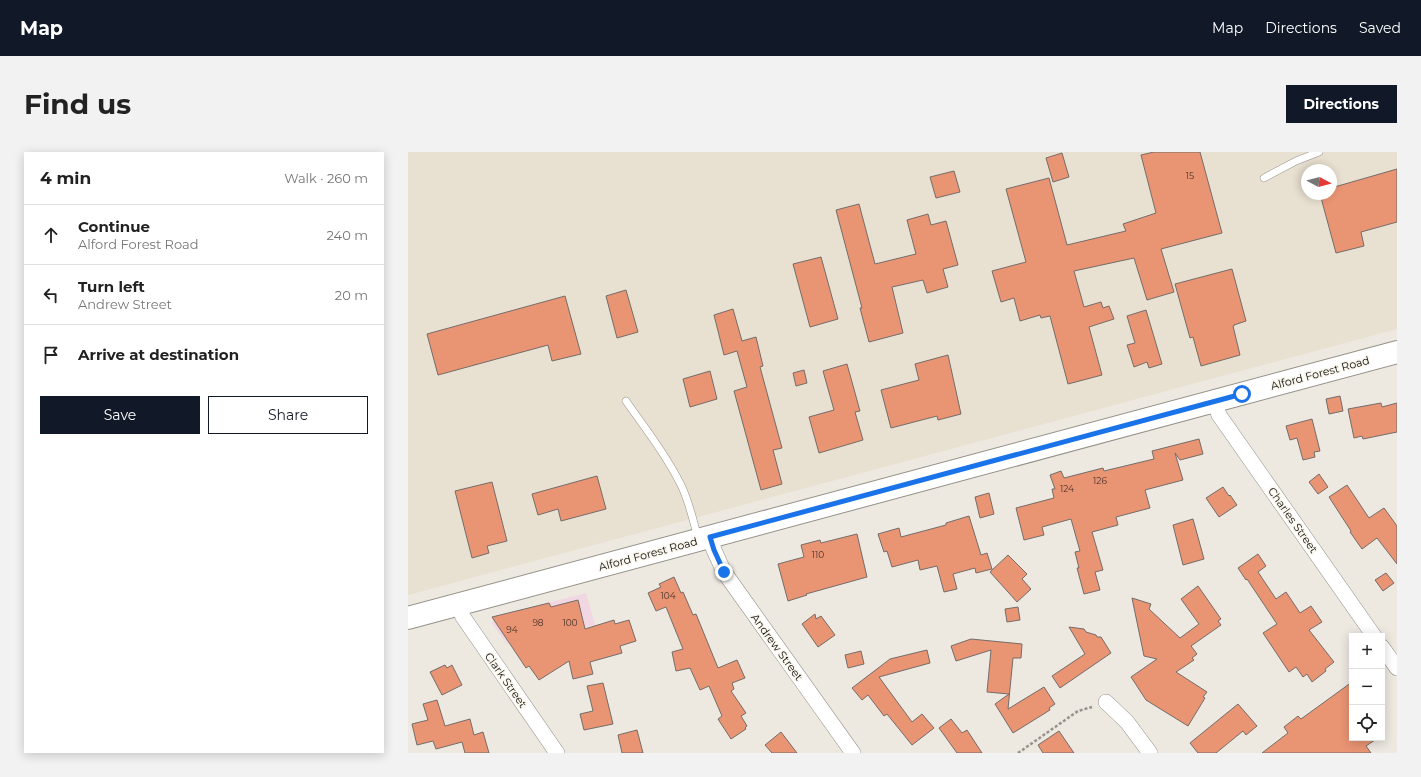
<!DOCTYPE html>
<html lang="en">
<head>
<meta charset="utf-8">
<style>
	body { margin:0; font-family:Montserrat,sans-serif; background:#f2f2f2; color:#222 }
	.controls { position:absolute; right:12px; bottom:12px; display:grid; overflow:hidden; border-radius:0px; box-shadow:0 2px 10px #0003 }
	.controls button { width:36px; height:36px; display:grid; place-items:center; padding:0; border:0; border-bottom:1px solid #e0e0e0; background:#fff; color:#222; font:20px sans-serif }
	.compass { position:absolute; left:893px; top:12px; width:36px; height:36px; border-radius:50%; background:#fff; box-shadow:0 2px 10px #0003; rotate:97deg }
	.stop { position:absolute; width:12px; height:12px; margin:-9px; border:3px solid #1a73e8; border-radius:50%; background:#fff }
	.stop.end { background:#1a73e8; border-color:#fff; box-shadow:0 1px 4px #0008 }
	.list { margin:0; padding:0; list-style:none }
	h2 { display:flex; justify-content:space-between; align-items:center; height:52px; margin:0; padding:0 16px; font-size:17px }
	h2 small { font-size:13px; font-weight:400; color:#767676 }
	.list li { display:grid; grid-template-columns:26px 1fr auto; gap:12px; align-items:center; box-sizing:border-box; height:60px; padding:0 16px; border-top:1px solid #e0e0e0 }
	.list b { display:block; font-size:15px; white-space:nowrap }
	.list p { margin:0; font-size:13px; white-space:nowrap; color:#767676 }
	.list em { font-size:13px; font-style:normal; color:#767676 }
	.actions { display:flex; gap:8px; padding:12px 16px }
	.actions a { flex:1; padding:9px 0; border:1px solid #111827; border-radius:0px; text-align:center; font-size:14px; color:#111827 }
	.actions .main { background:#111827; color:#fff }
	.icon { flex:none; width:22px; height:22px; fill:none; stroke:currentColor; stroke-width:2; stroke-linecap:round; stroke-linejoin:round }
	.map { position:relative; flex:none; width:989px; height:601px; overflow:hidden; border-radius:0px }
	header { display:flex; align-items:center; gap:24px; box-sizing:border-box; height:56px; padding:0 20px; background:#111827; color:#fff }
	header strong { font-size:19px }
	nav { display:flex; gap:22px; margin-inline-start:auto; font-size:14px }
	.intro { display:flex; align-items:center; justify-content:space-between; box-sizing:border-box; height:96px; padding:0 24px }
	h1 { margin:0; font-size:28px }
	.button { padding:10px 18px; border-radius:0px; background:#111827; color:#fff; font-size:14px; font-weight:700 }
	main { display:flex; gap:24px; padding:0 24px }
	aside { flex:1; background:#fff; border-radius:0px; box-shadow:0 2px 10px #0003 }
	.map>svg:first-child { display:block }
	.commercial { fill:#f0d7e1 }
	.built { fill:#e8e0d0; fill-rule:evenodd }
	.building { fill:#e99473; stroke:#756c69 }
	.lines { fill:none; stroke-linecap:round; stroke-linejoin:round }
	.service-casing { stroke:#959189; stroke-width:8 }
	.minor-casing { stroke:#959189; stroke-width:16 }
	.primary-casing { stroke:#959189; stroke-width:24 }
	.path { stroke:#96938d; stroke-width:2.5; stroke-dasharray:3 2; stroke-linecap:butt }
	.service { stroke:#fff; stroke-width:7 }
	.minor { stroke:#fff; stroke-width:15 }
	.primary { stroke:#fff; stroke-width:22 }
	.route { stroke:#1a73e8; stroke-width:5 }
	.labels { text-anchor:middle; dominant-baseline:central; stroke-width:3; stroke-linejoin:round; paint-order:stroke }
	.number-label { font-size:9px; fill:#483228 }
	.street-label { font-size:11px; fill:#13120f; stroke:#faf6ed }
</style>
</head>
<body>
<header>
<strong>Map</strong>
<nav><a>Map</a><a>Directions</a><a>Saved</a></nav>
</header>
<div class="intro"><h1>Find us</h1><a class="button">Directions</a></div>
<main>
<aside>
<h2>4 min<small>Walk · 260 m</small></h2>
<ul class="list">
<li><svg class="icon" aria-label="ahead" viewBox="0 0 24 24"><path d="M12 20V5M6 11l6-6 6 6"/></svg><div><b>Continue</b><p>Alford Forest Road</p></div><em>240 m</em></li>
<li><svg class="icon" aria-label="left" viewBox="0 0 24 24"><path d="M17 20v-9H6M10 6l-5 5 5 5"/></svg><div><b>Turn left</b><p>Andrew Street</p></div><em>20 m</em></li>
<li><svg class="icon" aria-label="arrive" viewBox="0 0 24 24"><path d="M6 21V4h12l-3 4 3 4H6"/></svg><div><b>Arrive at destination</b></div></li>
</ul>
<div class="actions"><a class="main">Save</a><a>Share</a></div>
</aside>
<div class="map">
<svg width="989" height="601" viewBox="0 0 989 601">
	<rect width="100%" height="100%" fill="#ede8e0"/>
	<path class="commercial" d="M 178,441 L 187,473 L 99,492 L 84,471 L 87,464 Z"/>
	<path class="built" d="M 0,0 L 989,0 L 989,177 L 0,443 ZM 899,18 L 923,18 L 923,42 L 899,42 Z"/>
	<path class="building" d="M 746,0 L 792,0 L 814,81 L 753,97 L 766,140 L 739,148 L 726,106 L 666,119 L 676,155 L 693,150 L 695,156 L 701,154 L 706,167 L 681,175 L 694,223 L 660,232 L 642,164 L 633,166 L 632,163 L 612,169 L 606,146 L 593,150 L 584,119 L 618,110 L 598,37 L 641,26 L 659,93 L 718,79 L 715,72 L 748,61 L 733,3 Z
		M 654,1 L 661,25 L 645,30 L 638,6 Z
		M 989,17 L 989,70 L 953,80 L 956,94 L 928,101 L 912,42 L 923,42 L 923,36 Z
		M 546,19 L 552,40 L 528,46 L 522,25 Z
		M 451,52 L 467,112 L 508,102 L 499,68 L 520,62 L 523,73 L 538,69 L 550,113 L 535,117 L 540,135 L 519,141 L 515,128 L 484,135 L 495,181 L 461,190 L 452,156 L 454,156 L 428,58 Z
		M 413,105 L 430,167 L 402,175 L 385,112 Z
		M 824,117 L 838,169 L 826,173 L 826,174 L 825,174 L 832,203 L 793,214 L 785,185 L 782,186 L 767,132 Z
		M 218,138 L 230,180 L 209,186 L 198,144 Z
		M 157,144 L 173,202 L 144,209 L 140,193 L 30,223 L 19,182 Z
		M 325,157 L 334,189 L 348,185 L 355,214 L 352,215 L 374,296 L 365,298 L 374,332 L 353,338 L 326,239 L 339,235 L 329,199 L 316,203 L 306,163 Z
		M 738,158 L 754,212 L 741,216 L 739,210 L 726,215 L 719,193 L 727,191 L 719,164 Z
		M 540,203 L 553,262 L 530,268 L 529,264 L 483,276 L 473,238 L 511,228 L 507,212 Z
		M 439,212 L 452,259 L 447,260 L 455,288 L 411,301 L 401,265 L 426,258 L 415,219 Z
		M 396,218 L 399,231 L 388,234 L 385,221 Z
		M 302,219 L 309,247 L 282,255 L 275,227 Z
		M 932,244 L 935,259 L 921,262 L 918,247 Z
		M 973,251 L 974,255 L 989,251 L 989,280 L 955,287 L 954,284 L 946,286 L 940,257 Z
		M 904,267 L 912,299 L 906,300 L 907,305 L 895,308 L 889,286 L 882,288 L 878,274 Z
		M 791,287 L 795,302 L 772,308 L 767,301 L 775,328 L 737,338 L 742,356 L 708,365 L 710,373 L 684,380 L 695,418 L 687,420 L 692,438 L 676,442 L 669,416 L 671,416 L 667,400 L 672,399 L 663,367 L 634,375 L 636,383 L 616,388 L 608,356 L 646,346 L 644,337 L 647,337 L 642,323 L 653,319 L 656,326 L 695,316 L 696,319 L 746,307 L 744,299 Z
		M 911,322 L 920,335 L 910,342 L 901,330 Z
		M 189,324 L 198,357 L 153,369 L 150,357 L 130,363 L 124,342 Z
		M 84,330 L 99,389 L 79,394 L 81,401 L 64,406 L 47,339 Z
		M 939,333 L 961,366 L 976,356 L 989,374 L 989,412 L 969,386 L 954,397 L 942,380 L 943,379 L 921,345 Z
		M 815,335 L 821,344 L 822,343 L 829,353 L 811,365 L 798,346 Z
		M 581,341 L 586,362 L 572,366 L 567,345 Z
		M 561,364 L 573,403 L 579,401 L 584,417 L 568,421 L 567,416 L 545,422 L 549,437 L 536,440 L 529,414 L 512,418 L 510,408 L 484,415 L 479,399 L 476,400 L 470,382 L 491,376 L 493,385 L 538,373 L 538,371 Z
		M 785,367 L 796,407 L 775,413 L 765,373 Z
		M 449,382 L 459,425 L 398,442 L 399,443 L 380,449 L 370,412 L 396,405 L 393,393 L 412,388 L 413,391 Z
		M 850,402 L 858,414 L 850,420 L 868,447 L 878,440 L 892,461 L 903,454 L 914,470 L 901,478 L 926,510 L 917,517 L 918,519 L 904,530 L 899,522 L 895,525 L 888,515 L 881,520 L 855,481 L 869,472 L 839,427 L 838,428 L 830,416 Z
		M 600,403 L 619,422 L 614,427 L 623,437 L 609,450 L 582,420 Z
		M 978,421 L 986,431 L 975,439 L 967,428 Z
		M 266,425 L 273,441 L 275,440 L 285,463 L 288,462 L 310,516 L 329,508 L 337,526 L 324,531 L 326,537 L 323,539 L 338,561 L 333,564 L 339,574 L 337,576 L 338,577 L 323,587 L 310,567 L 314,564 L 301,534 L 292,538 L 282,516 L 268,519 L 264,500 L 275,497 L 258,455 L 248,459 L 240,441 L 253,435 L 251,432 Z
		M 790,434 L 813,467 L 810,469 L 813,473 L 783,494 L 789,502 L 784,506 L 786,508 L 768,520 L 799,540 L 795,545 L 797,546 L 780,574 L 738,548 L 723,525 L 749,507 L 736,504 L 724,446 L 743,452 L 741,457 L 772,486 L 791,472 L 773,447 Z
		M 170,448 L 177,477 L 206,468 L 207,472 L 221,468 L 228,489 L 212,494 L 214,501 L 182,510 L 185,522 L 165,527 L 161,509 L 131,528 L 121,514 L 118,516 L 84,465 L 141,451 L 143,455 Z
		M 610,455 L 612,468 L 599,470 L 597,457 Z
		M 407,462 L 408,467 L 413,464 L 427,483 L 410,495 L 394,472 Z
		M 661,475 L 676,477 L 678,480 L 688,483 L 689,485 L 693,485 L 703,501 L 652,536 L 644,524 L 677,502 Z
		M 563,487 L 614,492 L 613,506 L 605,506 L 600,557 L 636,535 L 647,552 L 641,556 L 642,558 L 605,581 L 587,552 L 601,542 L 579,540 L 583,498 L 548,509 L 543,494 Z
		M 519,498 L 522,511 L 471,525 L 504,570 L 514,562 L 526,576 L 504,593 L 479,562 L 476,564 L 460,543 L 454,548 L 444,536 L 482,507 Z
		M 453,499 L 456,512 L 440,516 L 437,503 Z
		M 37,513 L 39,516 L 44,513 L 54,533 L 34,543 L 22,520 Z
		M 944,530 L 944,586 L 970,586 L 958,594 L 963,601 L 854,601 L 880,581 L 876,575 L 890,564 L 893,567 Z
		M 195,531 L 205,572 L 176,578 L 172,562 L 185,559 L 179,534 Z
		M 29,548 L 37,574 L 62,567 L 66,583 L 75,580 L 81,601 L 57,601 L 54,590 L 28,597 L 25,589 L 9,593 L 4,572 L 20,568 L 15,552 Z
		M 830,552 L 849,574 L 838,583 L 835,579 L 808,601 L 790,601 L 782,591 Z
		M 543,567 L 554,581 L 559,578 L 574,601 L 549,601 L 531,576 Z
		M 229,578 L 235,601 L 214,601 L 210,583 Z
		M 651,579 L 666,601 L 635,601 L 630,593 Z
		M 373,580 L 389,601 L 364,601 L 357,593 Z"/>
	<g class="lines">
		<g class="service-casing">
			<path id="service" d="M 856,26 L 888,9 L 911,0
				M 218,249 C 237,276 258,303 273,333 C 281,349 285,368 290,386"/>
		</g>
		<g class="minor-casing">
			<path id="minor" d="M 806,249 L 811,263 L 966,484
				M 302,385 L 306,398 L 316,420 L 445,601
				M 50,453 L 55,465 L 149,601
				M 974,495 L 989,516
				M 698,550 L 719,570 L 742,601"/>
		</g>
		<g class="primary-casing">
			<path id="primary" d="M 0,466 L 989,200"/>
		</g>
		<path class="path" d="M 610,601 L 670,559 L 684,555"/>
		<use href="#service" class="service"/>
		<use href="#minor" class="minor"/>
		<use href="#primary" class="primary"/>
	</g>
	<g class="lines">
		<path class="route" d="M 316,420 L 306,398 L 302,385 L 834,242"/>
	</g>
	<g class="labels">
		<g class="number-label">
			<text x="782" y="23">15</text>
			<text x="692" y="328">126</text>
			<text x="659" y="336">124</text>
			<text x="410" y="402">110</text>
			<text x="260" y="443">104</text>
			<text x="130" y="470">98</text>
			<text x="162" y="470">100</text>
			<text x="104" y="477">94</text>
		</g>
		<g class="street-label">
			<text transform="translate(912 221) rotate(-15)">Alford Forest Road</text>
			<text transform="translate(885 368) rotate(55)">Charles Street</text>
			<text transform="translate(240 402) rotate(-15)">Alford Forest Road</text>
			<text transform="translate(369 495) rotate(54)">Andrew Street</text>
			<text transform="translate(98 528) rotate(55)">Clark Street</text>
		</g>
	</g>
</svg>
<div class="controls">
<button>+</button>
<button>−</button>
<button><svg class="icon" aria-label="locate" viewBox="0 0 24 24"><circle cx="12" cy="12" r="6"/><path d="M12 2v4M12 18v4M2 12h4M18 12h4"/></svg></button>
</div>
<svg class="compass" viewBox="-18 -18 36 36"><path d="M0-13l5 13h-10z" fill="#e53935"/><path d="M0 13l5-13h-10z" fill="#767676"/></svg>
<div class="stop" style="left:834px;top:242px"></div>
<div class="stop end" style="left:316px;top:420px"></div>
</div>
</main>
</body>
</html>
